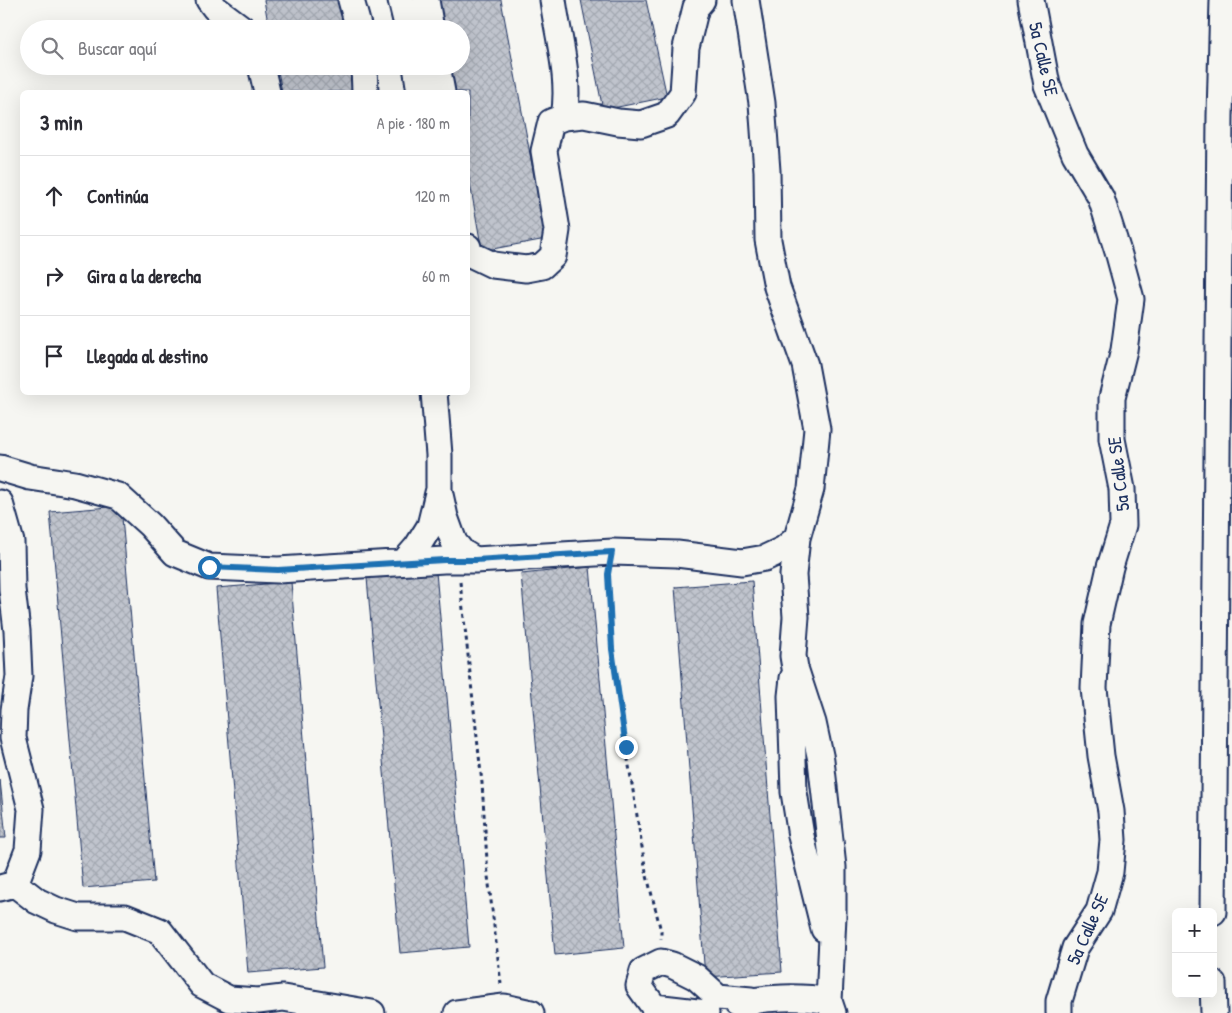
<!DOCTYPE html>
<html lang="es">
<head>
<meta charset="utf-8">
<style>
	body { margin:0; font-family:"Patrick Hand",sans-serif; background:#f2f2f3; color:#2b2b33 }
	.controls { position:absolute; right:15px; bottom:15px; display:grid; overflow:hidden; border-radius:8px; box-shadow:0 5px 20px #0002 }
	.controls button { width:45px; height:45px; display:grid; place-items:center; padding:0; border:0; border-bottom:1px solid #e1e1e2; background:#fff; color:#2b2b33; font:25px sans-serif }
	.stop { position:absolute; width:15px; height:15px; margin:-11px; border:4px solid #1f6fb2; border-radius:50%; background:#fff }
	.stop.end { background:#1f6fb2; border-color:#fff; box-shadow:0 1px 5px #0008 }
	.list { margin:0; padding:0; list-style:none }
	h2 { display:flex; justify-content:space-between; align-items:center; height:65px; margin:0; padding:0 20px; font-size:21px }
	h2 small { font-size:16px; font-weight:400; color:#7c7c81 }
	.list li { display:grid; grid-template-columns:32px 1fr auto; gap:15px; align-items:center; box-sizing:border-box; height:80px; padding:0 20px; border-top:1px solid #e1e1e2 }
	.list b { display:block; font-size:19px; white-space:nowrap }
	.list em { font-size:16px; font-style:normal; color:#7c7c81 }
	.icon { flex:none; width:28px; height:28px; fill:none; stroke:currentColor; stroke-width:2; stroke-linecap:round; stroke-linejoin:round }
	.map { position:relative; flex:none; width:1232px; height:1013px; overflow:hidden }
	.search { position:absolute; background:#fff; box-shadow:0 5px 20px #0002; left:20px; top:20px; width:450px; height:55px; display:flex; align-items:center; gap:12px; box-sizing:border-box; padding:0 18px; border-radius:28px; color:#7c7c81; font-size:19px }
	.panel { position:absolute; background:#fff; box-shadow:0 5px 20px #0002; left:20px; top:90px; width:450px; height:305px; border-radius:8px }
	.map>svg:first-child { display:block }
	.building { fill:url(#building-cross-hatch); stroke:#1b2f5e }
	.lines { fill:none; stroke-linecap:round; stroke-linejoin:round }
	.minor-casing { stroke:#1b2f5e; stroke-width:29 }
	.path { stroke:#1b2f5e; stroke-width:3; stroke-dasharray:4 4; stroke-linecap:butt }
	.minor { stroke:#f6f6f2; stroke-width:25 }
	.route { stroke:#1f6fb2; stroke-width:6 }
	.labels { text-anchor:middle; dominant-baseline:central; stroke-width:4; stroke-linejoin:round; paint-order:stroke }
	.street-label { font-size:19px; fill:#1b2f5e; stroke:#f6f6f2 }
</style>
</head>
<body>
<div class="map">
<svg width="1232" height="1013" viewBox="0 0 1232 1013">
	<defs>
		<pattern id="building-cross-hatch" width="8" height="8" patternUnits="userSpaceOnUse" patternTransform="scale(1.25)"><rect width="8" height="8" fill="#c0c4cd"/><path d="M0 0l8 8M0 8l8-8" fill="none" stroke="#a4a9b2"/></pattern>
	</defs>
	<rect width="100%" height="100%" fill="#f6f6f2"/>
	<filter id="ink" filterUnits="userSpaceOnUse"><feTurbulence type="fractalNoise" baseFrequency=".02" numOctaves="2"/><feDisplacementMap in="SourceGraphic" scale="10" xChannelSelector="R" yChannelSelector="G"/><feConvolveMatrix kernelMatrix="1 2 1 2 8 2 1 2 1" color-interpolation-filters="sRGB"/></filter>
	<g filter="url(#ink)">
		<path class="building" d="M 264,0 L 341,0 L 346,29 L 269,29 Z
			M 435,0 L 501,0 L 546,239 L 482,251 L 468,172 L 468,92 L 453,92 L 448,66 L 461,66 L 461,29 L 441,29 Z
			M 581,0 L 646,0 L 667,97 L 603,110 Z
			M 277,66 L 354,66 L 359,92 L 282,92 Z
			M 121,506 L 154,882 L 83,888 L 50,512 Z
			M 590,567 L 624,948 L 555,955 L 521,574 Z
			M 436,572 L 469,947 L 400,953 L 367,578 Z
			M 752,581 L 782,972 L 705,977 L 675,587 Z
			M 291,582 L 323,967 L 248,973 L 216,588 Z
			M 0,780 L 6,838 L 0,838 Z"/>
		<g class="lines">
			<g class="minor-casing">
				<path id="minor" d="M 209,0 L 215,8 L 243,29
					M 351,0 L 359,29
					M 401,0 L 408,29
					M 426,0 L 431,29
					M 553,0 C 558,38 571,79 564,117
					M 746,0 L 762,103 L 767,171 L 768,240 L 777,287 L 805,365 L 817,429 L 811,489 L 797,538 L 793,575 L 796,617 L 793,656 L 795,668 L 813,723 L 821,760 L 833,867 L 833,916 L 829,1001 L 833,1013
					M 1031,0 L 1047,85 L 1075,154 L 1101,198 L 1119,255 L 1131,299 L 1124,350 L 1112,398 L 1112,439 L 1122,489 L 1123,525 L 1110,567 L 1097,624 L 1094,688 L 1101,756 L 1111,811 L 1113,840 L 1110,872 L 1099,911 L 1075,948 L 1059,1001 L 1059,1013
					M 261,66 L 267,92
					M 364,66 L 365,92
					M 416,66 L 420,92
					M 437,66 L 442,92
					M 468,247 L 468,253 L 493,265 L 526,269 L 542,266 L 553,256 L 557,230 L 544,151 L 551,122 L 564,117 L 584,115 L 618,122 L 641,124 L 667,115 L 683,93 L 686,48 L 696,7 L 702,0
					M 434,392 L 439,455 L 439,490 L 445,517 L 454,542 L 462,552 L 475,560
					M 0,468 L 30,477 L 75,484 L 118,496 L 150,525 L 175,553 L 209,567 L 278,570 L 444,560 L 475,560 L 613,552 L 677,554 L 742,562 L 765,558 L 784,549 L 797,538
					M 0,503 L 11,542 L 12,589 L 17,631 L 19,676 L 14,710 L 13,738 L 31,809 L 28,850 L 15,884 L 0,888
					M 404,562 L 417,547 L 430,526 L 438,493
					M 793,678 L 791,696 L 794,792 L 801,836 L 824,929
					M 15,884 L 37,901 L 56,910 L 78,917 L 125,917 L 160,931 L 202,985 L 229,999 L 258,1001 L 283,998 L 372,1013
					M 1213,912 L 1220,116 L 1223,0
					M 1213,983 L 1214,1013
					M 736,1004 C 765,997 800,996 829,1001
					M 457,1013 L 504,1007 L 531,1013
					M 706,1013 L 654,1007 L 639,986 L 643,971 L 661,962 L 672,965 L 696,977 L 718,997 L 751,1000"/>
			</g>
			<path class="path" d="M 608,575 L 612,649 L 626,747 L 646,872 L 661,931 L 661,939
				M 460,582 L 482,783 L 488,876 L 501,984"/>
			<use href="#minor" class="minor"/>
		</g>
	</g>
	<g class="lines" filter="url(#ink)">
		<path class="route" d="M 209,567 L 278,570 L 444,560 L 475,560 L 612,552 L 608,574 L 612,649 L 626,747"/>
	</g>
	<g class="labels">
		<g class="street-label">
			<text transform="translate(1044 59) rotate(77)">5a Calle SE</text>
			<text transform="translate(1118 474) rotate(-97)">5a Calle SE</text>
			<text transform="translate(1087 929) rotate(-66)">5a Calle SE</text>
		</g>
	</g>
</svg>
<div class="controls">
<button>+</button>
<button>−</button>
</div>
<div class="stop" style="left:209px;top:567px"></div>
<div class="stop end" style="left:626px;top:747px"></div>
<div class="search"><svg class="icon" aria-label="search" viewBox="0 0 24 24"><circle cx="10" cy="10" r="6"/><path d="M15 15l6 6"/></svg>Buscar aquí</div>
<section class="panel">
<h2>3 min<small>A pie · 180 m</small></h2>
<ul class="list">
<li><svg class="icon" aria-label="ahead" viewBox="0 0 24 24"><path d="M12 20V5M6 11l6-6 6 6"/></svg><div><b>Continúa</b></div><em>120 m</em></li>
<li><svg class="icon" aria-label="right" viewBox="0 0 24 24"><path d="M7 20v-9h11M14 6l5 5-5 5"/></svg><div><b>Gira a la derecha</b></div><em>60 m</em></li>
<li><svg class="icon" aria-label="arrive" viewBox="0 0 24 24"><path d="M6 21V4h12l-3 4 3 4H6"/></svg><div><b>Llegada al destino</b></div></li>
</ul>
</section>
</div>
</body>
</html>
